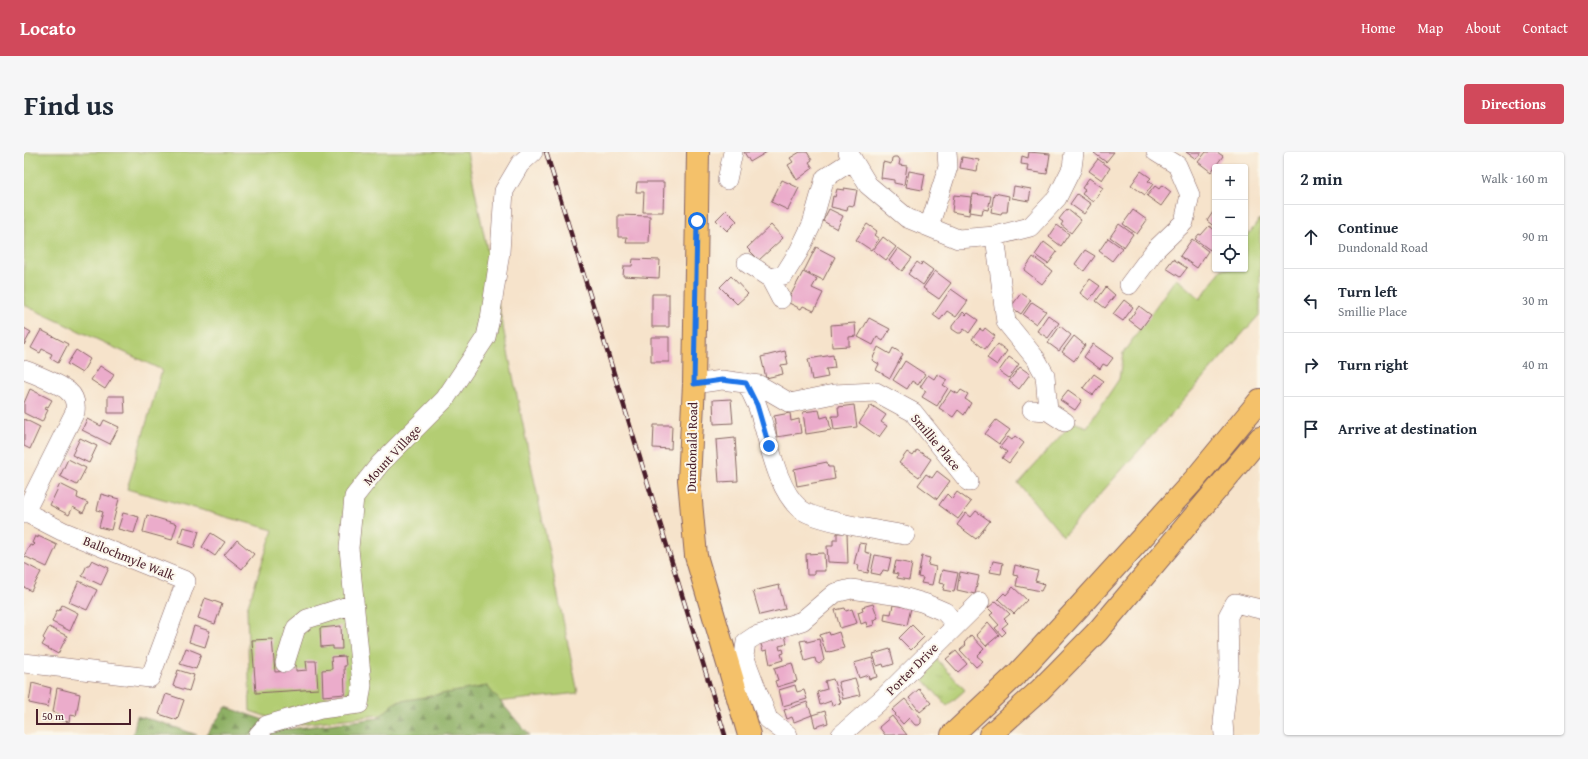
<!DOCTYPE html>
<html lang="en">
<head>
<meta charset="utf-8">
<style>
	body { margin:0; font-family:"Gentium Book Plus",serif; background:#f6f6f7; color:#1f2937 }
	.controls { position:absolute; right:12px; top:12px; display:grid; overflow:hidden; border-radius:4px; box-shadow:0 1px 3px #0004 }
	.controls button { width:36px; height:36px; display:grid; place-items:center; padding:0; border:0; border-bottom:1px solid #e0e1e3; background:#fff; color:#1f2937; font:20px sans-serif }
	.scale { position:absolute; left:12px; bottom:10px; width:95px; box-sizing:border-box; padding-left:4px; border:2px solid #4a1f2b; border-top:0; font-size:11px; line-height:14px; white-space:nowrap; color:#4a1f2b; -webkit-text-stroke:3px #fbf7ec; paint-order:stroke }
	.stop { position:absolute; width:12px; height:12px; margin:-9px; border:3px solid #1a73e8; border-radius:50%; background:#fff }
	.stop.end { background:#1a73e8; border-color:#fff; box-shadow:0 1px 4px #0008 }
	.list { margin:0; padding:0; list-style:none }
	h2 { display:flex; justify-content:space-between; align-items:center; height:52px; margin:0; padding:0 16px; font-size:17px }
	h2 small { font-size:13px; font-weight:400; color:#747a83 }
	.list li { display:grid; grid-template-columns:26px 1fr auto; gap:12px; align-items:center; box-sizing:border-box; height:64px; padding:0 16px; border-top:1px solid #e0e1e3 }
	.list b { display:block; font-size:15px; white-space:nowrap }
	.list p { margin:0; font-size:13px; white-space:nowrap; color:#747a83 }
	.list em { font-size:13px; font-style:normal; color:#747a83 }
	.icon { flex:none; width:22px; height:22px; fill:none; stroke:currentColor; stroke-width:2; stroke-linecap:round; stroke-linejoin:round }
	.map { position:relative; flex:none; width:1236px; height:583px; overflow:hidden; border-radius:4px }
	header { display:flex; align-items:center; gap:24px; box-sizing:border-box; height:56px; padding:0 20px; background:#d1495b; color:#fff }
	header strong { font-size:19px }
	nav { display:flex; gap:22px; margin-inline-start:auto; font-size:14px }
	.intro { display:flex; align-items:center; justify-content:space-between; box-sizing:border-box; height:96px; padding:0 24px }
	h1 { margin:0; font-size:28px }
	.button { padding:10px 18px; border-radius:4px; background:#d1495b; color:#fff; font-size:14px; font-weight:700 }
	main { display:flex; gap:24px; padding:0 24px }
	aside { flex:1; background:#fff; border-radius:4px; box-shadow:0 1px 3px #0004 }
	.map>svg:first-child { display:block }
	.grass { fill:#b3cd73; stroke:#7e764f }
	.forest { fill:url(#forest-firs); stroke:#6c6848 }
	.park { fill:url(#park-tufts); stroke:#7e764f }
	.building { fill:#ebaccb }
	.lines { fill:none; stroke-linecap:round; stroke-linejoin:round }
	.minor-casing { stroke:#866463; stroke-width:20 }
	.major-casing { stroke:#866463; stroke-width:24 }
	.minor { stroke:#fff; stroke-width:19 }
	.major { stroke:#f4c16b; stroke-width:22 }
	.rail-casing { stroke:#4a1f2b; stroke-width:4.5 }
	.rail { stroke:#fbf7ec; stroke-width:3; stroke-dasharray:9; stroke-linecap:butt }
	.route { stroke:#1a73e8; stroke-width:5 }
	.labels { text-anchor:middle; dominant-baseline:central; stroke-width:4; stroke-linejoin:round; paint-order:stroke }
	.street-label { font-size:13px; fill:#4a1f2b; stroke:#fbf7ec }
</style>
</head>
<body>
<header>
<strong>Locato</strong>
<nav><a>Home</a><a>Map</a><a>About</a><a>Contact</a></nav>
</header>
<div class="intro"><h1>Find us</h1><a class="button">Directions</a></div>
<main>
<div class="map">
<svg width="1236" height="583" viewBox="0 0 1236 583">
	<defs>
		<pattern id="forest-firs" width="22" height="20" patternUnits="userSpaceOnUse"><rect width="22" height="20" fill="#8eb065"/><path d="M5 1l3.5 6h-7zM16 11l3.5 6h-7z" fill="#768f53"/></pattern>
		<pattern id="park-tufts" width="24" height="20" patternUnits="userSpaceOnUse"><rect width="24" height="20" fill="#b3cd73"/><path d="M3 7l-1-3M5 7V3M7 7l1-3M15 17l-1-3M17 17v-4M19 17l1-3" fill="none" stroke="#9bb064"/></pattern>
	</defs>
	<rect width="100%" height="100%" fill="#fbf7ec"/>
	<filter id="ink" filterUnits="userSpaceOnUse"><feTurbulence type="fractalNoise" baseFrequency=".025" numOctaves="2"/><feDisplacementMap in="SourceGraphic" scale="8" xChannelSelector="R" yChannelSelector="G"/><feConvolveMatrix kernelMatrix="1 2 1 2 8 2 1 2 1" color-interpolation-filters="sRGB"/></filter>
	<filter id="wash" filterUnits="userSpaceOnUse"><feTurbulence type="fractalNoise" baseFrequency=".012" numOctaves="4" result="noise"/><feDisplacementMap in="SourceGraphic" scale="16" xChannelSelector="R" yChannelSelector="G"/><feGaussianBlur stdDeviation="0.9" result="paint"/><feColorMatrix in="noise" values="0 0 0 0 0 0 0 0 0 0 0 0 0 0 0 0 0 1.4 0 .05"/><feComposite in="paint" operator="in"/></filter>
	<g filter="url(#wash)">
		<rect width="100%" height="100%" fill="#f6e3cb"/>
		<path class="grass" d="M 0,0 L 443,0 L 554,541 L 267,573 L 226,559 L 223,456 L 249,378 L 103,337 L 138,218 L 0,153 Z
			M 1236,67 L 1236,162 L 1039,384 L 994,331 L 1049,270 L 1063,275 L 1095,227 L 1099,201 L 1152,126 L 1176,147 L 1198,117 L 1221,117 L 1221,87 Z"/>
		<path class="forest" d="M 463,534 L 505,583 L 182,583 L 202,555 L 266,577 L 354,566 L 372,550 Z
			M 113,564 L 136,570 L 173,583 L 109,583 Z"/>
		<path class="park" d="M 910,504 L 941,538 L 923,554 L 893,520 Z"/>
		<g id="blocks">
			<path class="building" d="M 720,0 L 743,0 L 726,10 Z
				M 776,0 L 783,0 L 788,8 L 785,10 L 789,16 L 773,28 L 764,13 L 769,10 L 766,6 Z
				M 1005,0 L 1026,2 L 1023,22 L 1003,19 L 1004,13 L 997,12 L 998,4 L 1004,6 Z
				M 1071,0 L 1090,0 L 1082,10 L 1070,1 Z
				M 1162,0 L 1178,0 L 1172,7 Z
				M 1182,0 L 1193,0 L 1199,4 L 1187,20 L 1174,10 Z
				M 870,5 L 874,5 L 876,8 L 875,13 L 883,14 L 880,33 L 870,31 L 870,28 L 857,26 L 859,10 L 867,12 L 868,6 Z
				M 938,5 L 955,8 L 953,19 L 936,16 Z
				M 1074,7 L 1086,16 L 1078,28 L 1065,19 Z
				M 885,19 L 901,22 L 898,38 L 882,35 Z
				M 1117,19 L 1127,26 L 1124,29 L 1129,32 L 1121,43 L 1107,33 Z
				M 1065,26 L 1079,36 L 1069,50 L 1058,42 L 1061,38 L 1058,36 Z
				M 758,28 L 775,36 L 764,58 L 747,50 Z
				M 613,30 L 640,30 L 639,60 L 619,60 L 620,40 L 612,40 Z
				M 1138,33 L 1147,40 L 1137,54 L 1123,44 L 1131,34 L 1135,37 Z
				M 990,34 L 1007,37 L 1005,49 L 988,46 Z
				M 820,36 L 833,38 L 830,54 L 824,53 L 823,59 L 807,55 L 809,44 L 811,45 L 813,37 L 820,38 Z
				M 970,41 L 985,44 L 983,60 L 978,60 L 977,62 L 967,60 Z
				M 949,42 L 967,44 L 964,58 L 959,57 L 958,62 L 946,60 Z
				M 1053,42 L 1067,52 L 1060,62 L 1046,52 Z
				M 930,43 L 947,45 L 945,63 L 928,60 Z
				M 805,57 L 819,64 L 813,77 L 799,69 Z
				M 1043,57 L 1057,68 L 1047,81 L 1037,73 L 1039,70 L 1035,67 Z
				M 702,58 L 713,69 L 703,79 L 692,68 Z
				M 1109,58 L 1123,68 L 1113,82 L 1099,72 Z
				M 1189,60 L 1191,62 L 1191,75 L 1183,69 Z
				M 594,63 L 626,64 L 625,91 L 602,91 L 603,85 L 594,85 Z
				M 843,72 L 853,79 L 850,83 L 855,87 L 847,98 L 832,88 Z
				M 1095,72 L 1109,82 L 1100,95 L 1086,85 Z
				M 747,73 L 759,86 L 735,108 L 723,96 Z
				M 1033,73 L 1045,82 L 1037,94 L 1025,85 Z
				M 1185,74 L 1191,78 L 1191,90 L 1186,98 L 1171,87 L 1175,82 L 1177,83 Z
				M 859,85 L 872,95 L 862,108 L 849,98 Z
				M 1084,86 L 1098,96 L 1088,109 L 1075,99 Z
				M 1168,87 L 1184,99 L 1173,116 L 1156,104 Z
				M 1020,90 L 1033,100 L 1024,112 L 1011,103 Z
				M 792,95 L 811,105 L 799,128 L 780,119 Z
				M 874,96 L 888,106 L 878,119 L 865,109 Z
				M 1061,98 L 1071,104 L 1060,119 L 1051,112 Z
				M 1009,105 L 1028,119 L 1018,132 L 1000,118 Z
				M 609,107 L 636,108 L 635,126 L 599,124 L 600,114 L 608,114 Z
				M 1149,107 L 1163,116 L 1156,125 L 1142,116 Z
				M 893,110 L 897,113 L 898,110 L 909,118 L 899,133 L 884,122 Z
				M 911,119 L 927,131 L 915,147 L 899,136 Z
				M 779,120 L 793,127 L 788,136 L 799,141 L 790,159 L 779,154 L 777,157 L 763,150 Z
				M 707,124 L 724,142 L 713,152 L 696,135 Z
				M 1066,127 L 1076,134 L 1065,148 L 1056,141 Z
				M 1082,135 L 1091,143 L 1081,156 L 1072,149 Z
				M 927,137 L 944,149 L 932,165 L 923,159 L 916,168 L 909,163 Z
				M 997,141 L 1007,148 L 997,162 L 987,155 Z
				M 628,142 L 645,142 L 645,175 L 628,175 Z
				M 1100,148 L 1109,155 L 1099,169 L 1089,162 Z
				M 1008,150 L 1022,159 L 1012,172 L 999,163 Z
				M 1115,154 L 1127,163 L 1117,177 L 1105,168 Z
				M 939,160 L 942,163 L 944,161 L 954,168 L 945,181 L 940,177 L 937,181 L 934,181 L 928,177 L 928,174 Z
				M 1024,163 L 1035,171 L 1024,186 L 1013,179 Z
				M 845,166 L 866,177 L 859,189 L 853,185 L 849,193 L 834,185 Z
				M 831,171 L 832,184 L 825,185 L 825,194 L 808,195 L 807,173 Z
				M 1036,174 L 1047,183 L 1035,199 L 1024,191 Z
				M 0,176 L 7,180 L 0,193 Z
				M 961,176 L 971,184 L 961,197 L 948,187 L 956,177 L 959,179 Z
				M 17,178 L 44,192 L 34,211 L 26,206 L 28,202 L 18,197 L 16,201 L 7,196 Z
				M 1050,184 L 1061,193 L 1050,209 L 1038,200 Z
				M 627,185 L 645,185 L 645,210 L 627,210 Z
				M 974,192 L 983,199 L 973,213 L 963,206 Z
				M 1069,192 L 1089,206 L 1083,214 L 1079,212 L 1076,217 L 1060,205 Z
				M 854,195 L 866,202 L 869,196 L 879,202 L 866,226 L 852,218 L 855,212 L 848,208 Z
				M 52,198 L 66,207 L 58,221 L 43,212 Z
				M 761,199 L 764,212 L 757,213 L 759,222 L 742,226 L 737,205 Z
				M 809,203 L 811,216 L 802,217 L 804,225 L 788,228 L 784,207 Z
				M 985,205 L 995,212 L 985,226 L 975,219 Z
				M 881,209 L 901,222 L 894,233 L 888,229 L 883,237 L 869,228 Z
				M 76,214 L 90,223 L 81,237 L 67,228 Z
				M 996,215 L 1006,222 L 995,237 L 985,229 Z
				M 913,222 L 923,228 L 919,233 L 924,236 L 913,254 L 898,245 L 902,239 L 896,235 L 904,223 L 910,227 Z
				M 1070,222 L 1080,229 L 1069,243 L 1059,236 Z
				M 6,237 L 28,248 L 24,255 L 22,254 L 21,257 L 24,258 L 18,270 L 0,261 L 0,251 Z
				M 927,238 L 934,242 L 937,238 L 944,242 L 941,247 L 947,251 L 940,263 L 934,258 L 929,265 L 915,256 Z
				M 1044,238 L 1058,248 L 1051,258 L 1036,248 Z
				M 84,244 L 100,244 L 101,261 L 84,261 Z
				M 707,247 L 709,271 L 690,272 L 689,248 Z
				M 830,253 L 833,275 L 810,278 L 808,264 L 815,264 L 814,255 Z
				M 847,253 L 862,263 L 857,270 L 863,274 L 855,285 L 835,271 Z
				M 795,258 L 797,266 L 804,264 L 807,278 L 782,282 L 779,260 Z
				M 766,261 L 767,269 L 775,267 L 777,281 L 753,285 L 750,264 Z
				M 0,267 L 16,275 L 6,297 L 0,294 Z
				M 63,267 L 77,274 L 80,268 L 95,275 L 86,292 L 58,278 Z
				M 972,268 L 986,278 L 975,292 L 961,282 Z
				M 630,273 L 648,273 L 647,297 L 629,296 Z
				M 991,284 L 1000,291 L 985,311 L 978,306 L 983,300 L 976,295 L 984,285 L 988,288 Z
				M 56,286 L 73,294 L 65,311 L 48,303 Z
				M 711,286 L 714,329 L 695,330 L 692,288 Z
				M 893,298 L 907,307 L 895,325 L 875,311 L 883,300 L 889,304 Z
				M 44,307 L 62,316 L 53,333 L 36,324 Z
				M 803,310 L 804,315 L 809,315 L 811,327 L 773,334 L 770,317 Z
				M 913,319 L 926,329 L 913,347 L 894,333 L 902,322 L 908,326 Z
				M 36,332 L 54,341 L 53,346 L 64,351 L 59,361 L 49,355 L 45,363 L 26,353 Z
				M 933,340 L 947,350 L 934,367 L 915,353 L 923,342 L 928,347 Z
				M 77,342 L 95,347 L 87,378 L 75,375 L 79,360 L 73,358 Z
				M 952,359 L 966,369 L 952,387 L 933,373 L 942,361 L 947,365 Z
				M 99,361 L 115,365 L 110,381 L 94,377 Z
				M 123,363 L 153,372 L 148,388 L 119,380 Z
				M 159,375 L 175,379 L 170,396 L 154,391 Z
				M 187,381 L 201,390 L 191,404 L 178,395 Z
				M 813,381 L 823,381 L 824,411 L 804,410 L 803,394 L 809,394 L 809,388 L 813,388 Z
				M 11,384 L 14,386 L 14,384 L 33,393 L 23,415 L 0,404 L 6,393 L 9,394 L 11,392 L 8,391 Z
				M 213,388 L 230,402 L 218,417 L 200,403 Z
				M 835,391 L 842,392 L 841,400 L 848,402 L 844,421 L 834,419 L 835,413 L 830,412 Z
				M 800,401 L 801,419 L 790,419 L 790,423 L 783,423 L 782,402 Z
				M 851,403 L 867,406 L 864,419 L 859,418 L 857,423 L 847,421 Z
				M 898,404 L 906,406 L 904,413 L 912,415 L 908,433 L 897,431 L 899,426 L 894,425 Z
				M 68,408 L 85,416 L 77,433 L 58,424 L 63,413 L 65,413 Z
				M 872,409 L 888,412 L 885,428 L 873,426 L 874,422 L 869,421 Z
				M 969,409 L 979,411 L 977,422 L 966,420 Z
				M 0,411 L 17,420 L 7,439 L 0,435 Z
				M 991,413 L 1014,419 L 1011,429 L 1018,431 L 1020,433 L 1017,439 L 992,434 L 994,424 L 989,423 Z
				M 918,418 L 934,421 L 930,440 L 919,438 L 921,432 L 915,431 Z
				M 936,420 L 955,424 L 951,442 L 933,438 Z
				M 55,429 L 73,438 L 63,458 L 45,450 Z
				M 755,433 L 761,457 L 736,463 L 729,439 Z
				M 989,435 L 1003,448 L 990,462 L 974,447 L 980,441 L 982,443 Z
				M 181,446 L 198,452 L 191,472 L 174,466 Z
				M 972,449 L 986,462 L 980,467 L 984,471 L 978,476 L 982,480 L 978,484 L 971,476 L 975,473 L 966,463 L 969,461 L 964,456 Z
				M 849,452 L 854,466 L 849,468 L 850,473 L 843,475 L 842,470 L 837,472 L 834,460 L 839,458 L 838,455 Z
				M 38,453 L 54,461 L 46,479 L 28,470 L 33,458 L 35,459 Z
				M 869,453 L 887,456 L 883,473 L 860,468 L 861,461 L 867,462 Z
				M 821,456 L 822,459 L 828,457 L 833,471 L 816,476 L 811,458 Z
				M 964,470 L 975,483 L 962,494 L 952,483 Z
				M 888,473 L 900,485 L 887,498 L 875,486 Z
				M 170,474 L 186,479 L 181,495 L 165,490 Z
				M 317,474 L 318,497 L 309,497 L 309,494 L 297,495 L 296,476 Z
				M 25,475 L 43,484 L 34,502 L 18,493 L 21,488 L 19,486 Z
				M 805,480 L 806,483 L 815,480 L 820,496 L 802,501 L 796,483 Z
				M 761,483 L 763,492 L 755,494 L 756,498 L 759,497 L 760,501 L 757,502 L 759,508 L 746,512 L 743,498 L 739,499 L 736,489 Z
				M 947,483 L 960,497 L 953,504 L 959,509 L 952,515 L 936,498 L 942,493 L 940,491 Z
				M 248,487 L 251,520 L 265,519 L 265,514 L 272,513 L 272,519 L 283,518 L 282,509 L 292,509 L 294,537 L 232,541 L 228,488 Z
				M 795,487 L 800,508 L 795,512 L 792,510 L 791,506 L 781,509 L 776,489 L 782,488 L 783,490 Z
				M 162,496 L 177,502 L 172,517 L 156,512 Z
				M 866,497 L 870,512 L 860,515 L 859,512 L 853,514 L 849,502 Z
				M 932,499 L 943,512 L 934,520 L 922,507 Z
				M 321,504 L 322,514 L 320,514 L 321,542 L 299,544 L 298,518 L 308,517 L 307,505 Z
				M 848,506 L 853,525 L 845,527 L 844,523 L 835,526 L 830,511 Z
				M 768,511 L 773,529 L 753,535 L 751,529 L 754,528 L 750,516 Z
				M 154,518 L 170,523 L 165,539 L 149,534 Z
				M 831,526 L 836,543 L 819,547 L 814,530 Z
				M 809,527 L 817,551 L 808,554 L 807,549 L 796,553 L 793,540 L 803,537 L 801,529 Z
				M 8,531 L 27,536 L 24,555 L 5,551 Z
				M 771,533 L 773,540 L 780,538 L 783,547 L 759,554 L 755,538 Z
				M 33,536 L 56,542 L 52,564 L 46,563 L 45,570 L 34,568 L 35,562 L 29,560 Z
				M 895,537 L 907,551 L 896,560 L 885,546 Z
				M 142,542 L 160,548 L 153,568 L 135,562 Z
				M 881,547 L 897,566 L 897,571 L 895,573 L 891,573 L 885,566 L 879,572 L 871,563 L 872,562 L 868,558 Z
				M 783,550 L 788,563 L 770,570 L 768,565 L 763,567 L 760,558 Z
				M 801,559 L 804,571 L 791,575 L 788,563 Z
				M 868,564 L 883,583 L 861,583 L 855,575 Z"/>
		</g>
	</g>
	<g filter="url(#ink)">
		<use href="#blocks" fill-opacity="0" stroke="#866463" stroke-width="1"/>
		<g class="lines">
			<g class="minor-casing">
				<path id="minor" d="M 824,0 L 844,33 L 883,66 L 934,87 L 971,84 L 1006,75 L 1033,46 L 1048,16 L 1050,0
					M 703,28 L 709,0
					M 905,75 L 924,15 L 923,0
					M 971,84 L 982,170 L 1012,207 L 1021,223 L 1024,259 L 1008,258
					M 723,111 L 746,126 L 760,123 L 775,99 L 788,72 L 801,26 L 829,8
					M 746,126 L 757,147
					M 1105,133 L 1132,97 L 1160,70 L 1166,43 L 1153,13 L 1132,0
					M 0,218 C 9,221 40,234 45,240 C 51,245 52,252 51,260 L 0,362
					M 722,231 C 726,238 730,246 733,253 C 744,282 751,335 775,356 C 789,369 859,379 881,383
					M 670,232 L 698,228 L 735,233 L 766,251 L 810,242 L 852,240 L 889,260 L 945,330
					M 1024,259 L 1041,270
					M 0,511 L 126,526 L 162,429 L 38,379 L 1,360
					M 261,511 L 272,476 L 283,467 L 330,452
					M 234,583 L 243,573 L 297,557 L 335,552 L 338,533 L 325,396 L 330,345 L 356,312 L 421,247 L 462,185 L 466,167 L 476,100 L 480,39 L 496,12 L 509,0
					M 764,583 L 744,567 L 720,504 L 722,490 L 731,484 L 778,469 L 811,441 L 827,437 L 876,444 L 900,451 L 921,460 L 932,473
					M 817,583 L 858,547 L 956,450
					M 1200,583 L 1199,570 L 1205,515 L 1204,464 L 1211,451 L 1236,457"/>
			</g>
			<g class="major-casing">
				<path id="major" d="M 674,0 L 670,232 L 665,328 L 672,404 L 725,583
					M 928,583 L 995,520 L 1055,455 L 1171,327 L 1236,248
					M 966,583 L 1016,538 L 1074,479 L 1236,286"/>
			</g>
			<use href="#minor" class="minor"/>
			<use href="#major" class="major"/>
			<g class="rail-casing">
				<path id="rail" d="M 522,0 L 701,583"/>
			</g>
			<use href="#rail" class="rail"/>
		</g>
	</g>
	<g class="lines" filter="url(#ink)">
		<path class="route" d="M 673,69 L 670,232 L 698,228 L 722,231 L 733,253 L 745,294"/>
	</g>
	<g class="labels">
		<g class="street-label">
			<text transform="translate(912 290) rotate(50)">Smillie Place</text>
			<text transform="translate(668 295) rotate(-89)">Dundonald Road</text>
			<text transform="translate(368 303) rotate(-47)">Mount Village</text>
			<text transform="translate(105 406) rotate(22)">Ballochmyle Walk</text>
			<text transform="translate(888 517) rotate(-45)">Porter Drive</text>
		</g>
	</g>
</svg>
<div class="controls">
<button>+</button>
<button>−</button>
<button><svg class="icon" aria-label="locate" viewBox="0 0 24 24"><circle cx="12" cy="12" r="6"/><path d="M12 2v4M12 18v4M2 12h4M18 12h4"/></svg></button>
</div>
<div class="scale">50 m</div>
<div class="stop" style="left:673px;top:69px"></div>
<div class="stop end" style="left:745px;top:294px"></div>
</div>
<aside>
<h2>2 min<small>Walk · 160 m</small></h2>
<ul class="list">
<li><svg class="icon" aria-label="ahead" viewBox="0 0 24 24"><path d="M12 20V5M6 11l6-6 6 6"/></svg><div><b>Continue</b><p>Dundonald Road</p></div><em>90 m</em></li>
<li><svg class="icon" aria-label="left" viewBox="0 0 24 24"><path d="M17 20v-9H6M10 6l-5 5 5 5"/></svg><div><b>Turn left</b><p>Smillie Place</p></div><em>30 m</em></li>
<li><svg class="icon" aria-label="right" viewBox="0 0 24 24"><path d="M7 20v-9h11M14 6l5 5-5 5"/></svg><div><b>Turn right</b></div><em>40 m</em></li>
<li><svg class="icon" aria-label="arrive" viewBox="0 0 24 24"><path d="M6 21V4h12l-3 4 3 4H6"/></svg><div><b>Arrive at destination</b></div></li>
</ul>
</aside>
</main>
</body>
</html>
